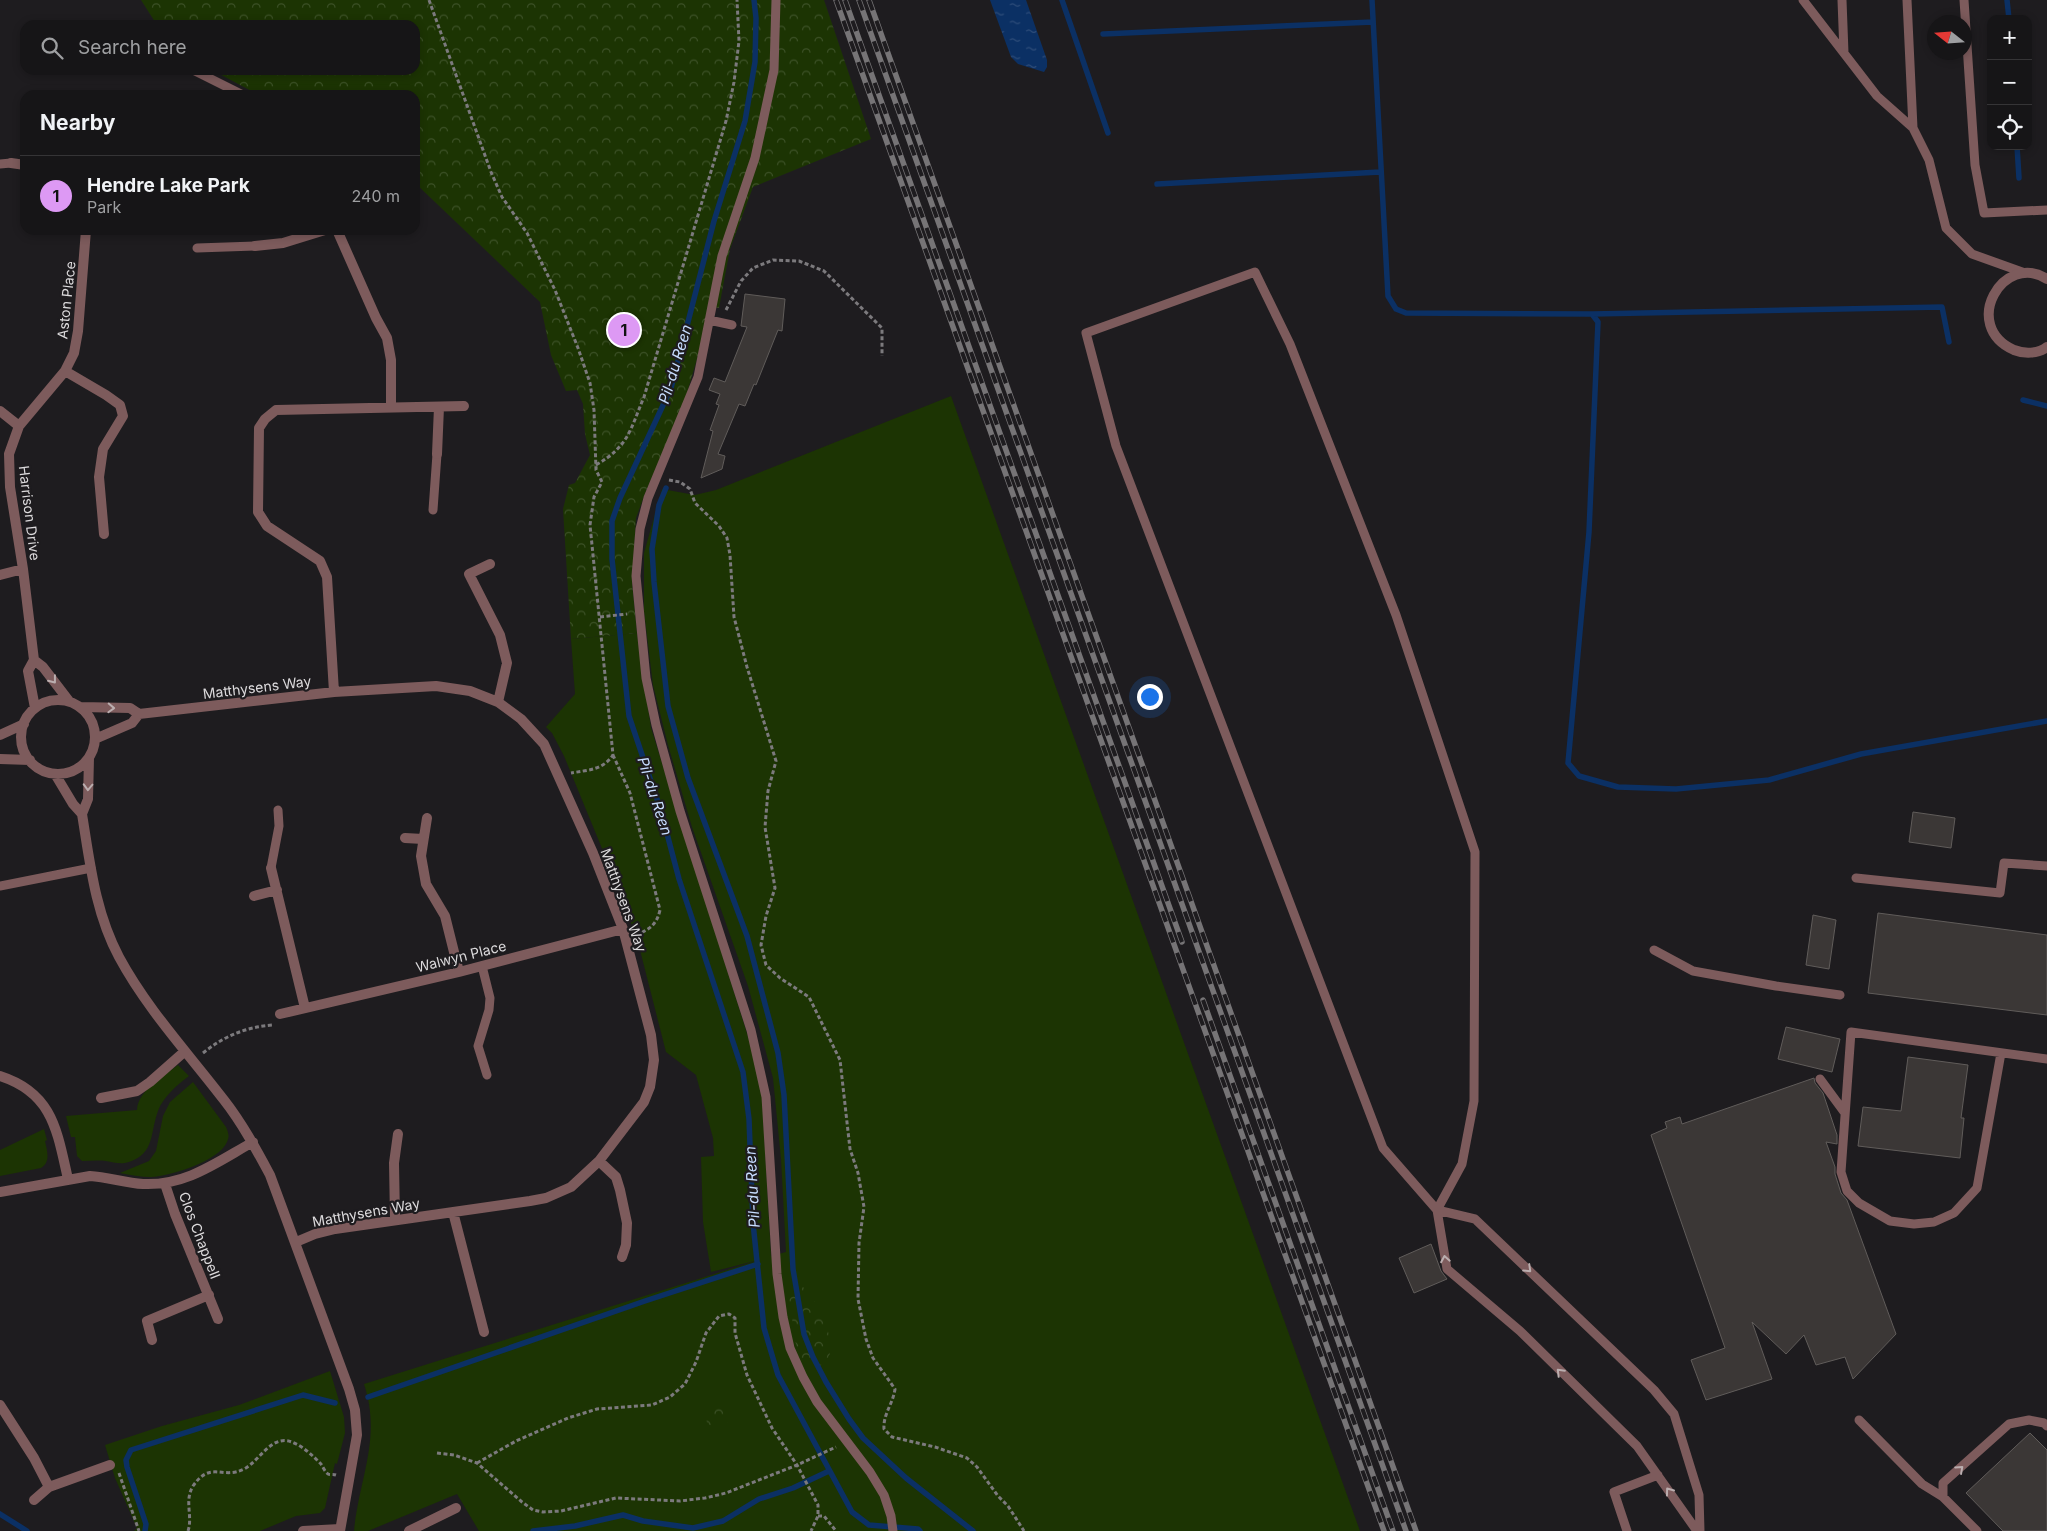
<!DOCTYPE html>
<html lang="en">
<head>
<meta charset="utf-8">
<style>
	body { margin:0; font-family:Inter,sans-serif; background:#1f1e20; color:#f1f3f6 }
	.controls { position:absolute; right:15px; top:15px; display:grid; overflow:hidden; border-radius:10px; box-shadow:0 2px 8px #0003 }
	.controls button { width:45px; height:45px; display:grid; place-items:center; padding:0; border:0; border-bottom:1px solid #353436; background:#161517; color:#f1f3f6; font:25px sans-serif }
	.compass { position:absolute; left:1927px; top:15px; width:45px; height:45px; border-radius:50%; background:#161517; box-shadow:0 2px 8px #0003; rotate:287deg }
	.you { position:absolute; left:1149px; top:696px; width:18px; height:18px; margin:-12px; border:4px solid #fff; border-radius:50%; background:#1a73e8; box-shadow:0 0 0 8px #1a73e833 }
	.badge { display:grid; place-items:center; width:32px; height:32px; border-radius:50%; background:#dd99f4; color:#111; font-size:16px; font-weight:700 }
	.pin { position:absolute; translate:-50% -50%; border:2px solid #fff; box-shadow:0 1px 5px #0006 }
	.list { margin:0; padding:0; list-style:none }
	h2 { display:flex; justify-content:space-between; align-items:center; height:65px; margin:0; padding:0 20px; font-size:21px }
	h2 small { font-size:16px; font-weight:400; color:#9e9fa1 }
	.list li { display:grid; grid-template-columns:32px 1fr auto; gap:15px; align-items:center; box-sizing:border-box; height:80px; padding:0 20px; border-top:1px solid #353436 }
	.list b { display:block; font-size:19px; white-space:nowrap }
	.list p { margin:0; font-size:16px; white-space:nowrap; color:#9e9fa1 }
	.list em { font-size:16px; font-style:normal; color:#9e9fa1 }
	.icon { flex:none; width:28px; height:28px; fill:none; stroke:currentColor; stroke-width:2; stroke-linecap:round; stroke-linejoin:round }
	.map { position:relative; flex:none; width:2047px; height:1531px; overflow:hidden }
	.search { position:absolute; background:#161517; box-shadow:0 2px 8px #0003; left:20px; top:20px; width:400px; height:55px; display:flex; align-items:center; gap:12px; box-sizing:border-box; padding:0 18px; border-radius:15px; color:#9e9fa1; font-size:19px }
	.panel { position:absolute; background:#161517; box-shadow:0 2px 8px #0003; left:20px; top:90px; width:400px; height:145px; border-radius:15px }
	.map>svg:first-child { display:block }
	.green { fill:#1c3403 }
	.forest { fill:url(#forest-crowns) }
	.water { fill:url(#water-ripples) }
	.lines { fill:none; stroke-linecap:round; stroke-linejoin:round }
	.stream { stroke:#0b3064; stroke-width:5.5 }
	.building { fill:#3b3736; stroke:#605c5a }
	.path { stroke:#7c7a7d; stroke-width:3; stroke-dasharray:4 2.5; stroke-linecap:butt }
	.service { stroke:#7d5b5c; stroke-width:9 }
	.minor { stroke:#7d5b5c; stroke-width:10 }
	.rail-casing { stroke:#767476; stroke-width:5.5 }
	.rail { stroke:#1e1c1f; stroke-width:4; stroke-dasharray:11; stroke-linecap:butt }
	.oneway { stroke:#bbaeaf }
	.labels { text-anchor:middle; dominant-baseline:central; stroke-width:4.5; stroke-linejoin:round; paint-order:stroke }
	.street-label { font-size:14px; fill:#dcdadc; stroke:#1e1c1f }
	.water-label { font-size:15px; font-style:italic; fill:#c7ddff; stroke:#1e1c1f }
</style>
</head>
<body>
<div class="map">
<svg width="2047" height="1531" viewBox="0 0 2047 1531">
	<defs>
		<pattern id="forest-crowns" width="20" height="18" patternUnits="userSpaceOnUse" patternTransform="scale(1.25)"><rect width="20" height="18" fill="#1c3403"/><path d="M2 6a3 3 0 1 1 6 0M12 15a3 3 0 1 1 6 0" fill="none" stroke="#3c5127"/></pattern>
		<pattern id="water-ripples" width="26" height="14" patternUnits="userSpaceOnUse" patternTransform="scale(1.25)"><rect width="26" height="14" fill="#0b3064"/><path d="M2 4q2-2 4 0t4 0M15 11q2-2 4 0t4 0" fill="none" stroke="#2e4d7a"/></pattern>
	</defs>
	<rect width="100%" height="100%" fill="#1e1c1f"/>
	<path class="green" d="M 951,396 L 1360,1531 L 479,1531 L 457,1494 L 368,1531 L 354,1531 C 359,1478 382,1438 364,1384 L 759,1260 L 711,1272 L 703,1222 L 701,1157 L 714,1156 L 713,1138 L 696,1075 L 666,1052 L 640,950 L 624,902 L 564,756 L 552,733 L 546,727 L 575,694 L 571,639 L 637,633 L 651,728 L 750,1043 L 762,1095 L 771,1256 L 786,1252 L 781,1159 L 773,1078 L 748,986 L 692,827 L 668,745 L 653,685 L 644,611 L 644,553 L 662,489 L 695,495 L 716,490 Z
		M 178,1065 L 189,1076 C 177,1085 163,1097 158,1111 C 150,1132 155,1154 129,1162 C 120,1165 114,1162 106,1161 C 98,1160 90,1161 82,1161 L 77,1156 L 75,1137 L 71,1137 L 66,1116 L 137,1110 C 138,1090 164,1076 178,1065 Z
		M 193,1082 L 226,1127 C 228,1132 230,1136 227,1142 C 219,1161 171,1176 151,1177 C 141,1177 130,1175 120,1173 L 149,1161 L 156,1151 L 163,1116 L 170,1102 Z
		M 44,1129 L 47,1140 L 45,1141 C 47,1151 51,1162 41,1168 L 0,1176 L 0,1150 Z
		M 330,1371 L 344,1417 L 345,1433 L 337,1464 L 335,1463 L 325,1508 L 320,1513 L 296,1516 L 260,1531 L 134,1531 L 137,1528 L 115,1478 L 105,1445 L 162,1426 L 239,1405 Z"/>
	<path class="forest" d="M 141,0 L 824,0 L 871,139 L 753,187 L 730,249 L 719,308 L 709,306 L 699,352 L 684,403 L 646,491 L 636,518 L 632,583 L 637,633 L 571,639 L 563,509 L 569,485 L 575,483 L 590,455 L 585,434 L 583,404 L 577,390 L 566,391 L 551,355 L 540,302 L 415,183 L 415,95 L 259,95 L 212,70 L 415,70 L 415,25 L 157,25 Z
		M 801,1286 C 813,1291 833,1335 831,1349 C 830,1357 825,1363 818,1367 L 806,1365 L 800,1358 L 796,1345 L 789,1298 L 793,1289 Z
		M 721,1400 C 734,1406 732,1421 721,1429 L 707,1424 L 706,1415 L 713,1401 Z"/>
	<path class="water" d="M 990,0 L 1026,0 L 1047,60 L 1047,67 L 1044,72 L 1018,64 L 1011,57 Z"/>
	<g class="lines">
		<path class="stream" d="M 754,0 L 756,18 L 755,62 L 745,121 L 714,221 L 671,388 L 620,498 L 612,521 L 612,559 L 629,716 L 661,811 L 679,879 L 743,1072 L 749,1119 L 753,1223 L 764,1328 L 778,1375 L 852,1512 L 869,1525 L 918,1529 L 920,1531
			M 1062,0 L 1108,133
			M 1372,0 L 1388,296 L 1396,309 L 1406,313 L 1592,314 L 1598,322 L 1589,532 L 1568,763 L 1579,776 L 1618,787 L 1676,789 L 1769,780 L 1861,754 L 2047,721
			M 2007,0 L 2009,19
			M 1103,34 L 1373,22
			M 2017,146 L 2019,178
			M 1157,184 L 1380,172
			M 1592,314 L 1942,307 L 1949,342
			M 2023,400 L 2047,406
			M 666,488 L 659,505 L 652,549 L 654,582 L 668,706 L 688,778 L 747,936 L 778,1053 L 784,1095 L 793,1269 L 804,1334 L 813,1357 L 826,1382 L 849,1419 L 863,1438 L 906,1478 L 973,1531
			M 368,1397 L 645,1301 L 758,1264
			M 0,1514 L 27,1531
			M 145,1531 L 146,1524 L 127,1467 L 126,1460 L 131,1450 L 303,1395 L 335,1403
			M 533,1531 L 575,1526 L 623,1515 L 643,1521 L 693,1528 L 723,1521 L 759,1499 L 793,1488 L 829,1471"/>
	</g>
	<path class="building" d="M 745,294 L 785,299 L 782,331 L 778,330 L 756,385 L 754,384 L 745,406 L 739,404 L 718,454 L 725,456 L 722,469 L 701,478 L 713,431 L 710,430 L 719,405 L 716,404 L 720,394 L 709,390 L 714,378 L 725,382 L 747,327 L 741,326 Z
		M 1913,812 L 1955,818 L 1951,848 L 1909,842 Z
		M 1878,913 L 2047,935 L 2047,1015 L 1868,993 Z
		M 1813,915 L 1836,920 L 1829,969 L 1806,965 Z
		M 1786,1027 L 1840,1039 L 1832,1072 L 1778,1059 Z
		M 1908,1057 L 1968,1065 L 1961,1118 L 1964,1118 L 1960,1158 L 1858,1146 L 1863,1107 L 1901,1111 Z
		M 1814,1078 L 1815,1083 L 1823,1093 L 1837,1135 L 1837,1144 L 1826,1142 L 1835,1167 L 1835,1174 L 1841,1193 L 1847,1200 L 1896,1334 L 1853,1379 L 1845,1357 L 1816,1365 L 1804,1335 L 1786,1354 L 1752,1322 L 1772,1379 L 1706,1400 L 1691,1360 L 1725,1348 L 1651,1135 L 1667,1128 L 1665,1122 L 1680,1117 L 1682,1124 Z
		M 1431,1244 L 1441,1271 L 1447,1279 L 1414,1293 L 1399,1258 Z
		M 2030,1433 L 2047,1450 L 2047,1531 L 2003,1531 L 1966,1493 Z"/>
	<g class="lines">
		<path class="path" d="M 429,0 L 491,172 L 502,197 L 527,233 L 555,290 L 578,348 L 590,383 L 594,410 L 596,470 L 602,482 L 594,497 L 590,525 L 613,755 C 603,770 588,770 571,773
			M 726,310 L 741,281 L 753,268 L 773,260 L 799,261 L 824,271 L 882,328 L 882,356
			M 596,465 C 629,446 630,430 644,397 L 726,121 L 734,82 L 739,41 L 737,0
			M 669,480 L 680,482 L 690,489 L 695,503 L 719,526 L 727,538 L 730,555 L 734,617 L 747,667 L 776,761 L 768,791 L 765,827 L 775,888 L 766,916 L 761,945 L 766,965 L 780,978 L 809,997 L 840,1060 L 850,1149 L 858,1173 L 864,1207 L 859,1243 L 858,1299 L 866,1339 L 873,1358 L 895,1389 C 893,1404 883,1414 884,1429 L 892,1437 L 935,1447 L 967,1458 L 977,1467 L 998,1496 L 1008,1506 L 1024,1531
			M 600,617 L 627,614
			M 613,755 L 630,793 L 660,910 C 657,923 651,929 638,934
			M 203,1053 C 224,1036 246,1027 273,1025
			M 437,1453 L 454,1455 L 477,1463 L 522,1502 L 533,1510 L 543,1512 L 561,1511 L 616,1498 L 680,1501 L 705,1498 L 726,1493 L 797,1465 L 836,1447
			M 477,1463 L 516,1441 L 568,1418 L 597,1409 L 652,1405 L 670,1397 L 685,1384 L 696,1362 L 706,1333 L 719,1316 L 729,1314 L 735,1318 L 735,1333 L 747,1375 L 772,1428 L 797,1465 L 818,1505 L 818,1516 L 811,1531
			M 119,1473 L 139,1531
			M 818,1516 L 824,1516 L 836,1531
			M 188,1531 C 193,1516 184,1501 193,1486 C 211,1460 222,1480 244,1469 C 260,1461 272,1432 294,1443 C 304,1447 314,1457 321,1464 C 323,1467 325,1472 328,1474 C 330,1475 333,1474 336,1475"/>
		<path class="service" d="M 776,0 L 774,70 L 755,158 L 722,256 L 698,377 L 648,498 L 640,529 L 636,576 L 646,678 L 656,725 L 680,811 L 751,1030 L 766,1097 L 777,1274 L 783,1317 L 790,1348 L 803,1377 L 817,1402 L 870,1472 L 884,1495 L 891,1516 L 893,1531
			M 1803,0 L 1877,96 L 1913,128
			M 1842,0 L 1844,53
			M 1907,0 L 1913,128 L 1929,160 L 1946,228 L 1972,254 L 2025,273
			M 1964,0 L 1975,165 L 1984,213 L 2047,210
			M 195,71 L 243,95
			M 0,164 L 11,163
			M 197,248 L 255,246
			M 1255,272 L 1290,344 L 1396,615 L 1475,852 L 1474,1101 L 1462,1164 L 1437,1210 L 1383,1148 L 1116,446 L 1086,333 Z
			M 709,320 L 732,325
			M 433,510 L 437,454
			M 271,868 L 279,826 L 278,810
			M 1856,878 L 2000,893 L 2004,863 L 2047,866
			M 0,886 L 91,868
			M 1654,950 L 1693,971 L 1776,986 L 1840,995
			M 482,966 L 490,998 L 489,1010 L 478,1046 L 487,1075
			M 2001,1053 L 1977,1188 L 1954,1213 L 1934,1222 L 1914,1224 L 1890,1221 L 1859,1203 L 1847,1191 L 1841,1172 L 1851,1032 L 2047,1059
			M 1820,1079 L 1845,1113
			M 1859,1420 L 1922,1484 L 1943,1497
			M 1627,1531 L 1614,1492 L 1658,1475
			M 1697,1531 L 1637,1446 L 1520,1331 L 1447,1269 L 1437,1210 L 1475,1219 L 1654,1390 L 1674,1414 L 1699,1495 L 1700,1531
			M 1977,1531 L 1943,1497 L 1943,1483 L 2009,1424 L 2029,1420 L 2044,1423 L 2047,1426"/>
		<path class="minor" d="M 11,163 L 25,165
			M 337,230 L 376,318 L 387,338 L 391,360 L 391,408
			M 255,246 L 283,243 L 325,230
			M 2047,279 C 2003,251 1960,326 2014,350 C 2024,354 2038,354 2047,347
			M 65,371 L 106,395 L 120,405 L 123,416 L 103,449 L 99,477 L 104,534
			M 0,411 L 19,426
			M 437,454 L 439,407
			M 490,564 L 469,574 L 500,635 L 507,663 L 498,702
			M 0,575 L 23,569
			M 34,660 L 43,667 L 69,701
			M 334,692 L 327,577 L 320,561 L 267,526 L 258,512 L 259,428 L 265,419 L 276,410 L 464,406
			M21 737a37 37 0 1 1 74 0a37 37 0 1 1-74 0Z
			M 81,707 L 130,708 L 139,714 L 334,692 L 436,686 L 470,691 L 498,702 L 521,719 L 544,744 L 593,853 L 623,929 L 651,1035 L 654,1060 L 650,1087 L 644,1102 L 599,1161 L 571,1187 L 546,1198 L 530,1201 L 335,1229 L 315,1234 L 296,1242
			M 35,708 L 28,671 L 34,660 L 23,569 L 10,487 L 9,454 L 19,426 L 65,371 L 74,353 L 78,331 L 86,230
			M 0,735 L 24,724
			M 95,739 L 132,723 L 139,714
			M 89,758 L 88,799 L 82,814 C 90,863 95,912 119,957 C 147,1009 188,1053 224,1100 C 242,1123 256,1149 270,1175 L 349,1389 L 355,1410 L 357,1435 L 340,1531
			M 0,759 L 30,760
			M 55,774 L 73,804 L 82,814
			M 427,818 L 421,856 L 426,884 L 445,916 L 459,972
			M 405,838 L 423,839
			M 271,868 L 305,1008
			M 254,896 L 277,890
			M 280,1014 L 459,972 L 623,929
			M 0,1076 C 53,1093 57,1131 68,1179
			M 101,1098 L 137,1091 L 150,1082 L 184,1052
			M 599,1161 L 616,1177 L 620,1190 L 627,1223 L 626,1245 L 622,1257
			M 165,1184 L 175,1214 L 218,1319
			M 0,1192 L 90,1176 C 108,1177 125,1183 143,1184 C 186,1186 217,1162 253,1142
			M 453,1212 L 484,1332
			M 395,1219 L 394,1163 L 398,1134
			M 152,1340 L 147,1321 L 209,1295
			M 0,1405 L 34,1458 L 49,1487
			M 34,1500 L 49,1487 L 110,1465
			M 303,1531 L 340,1529
			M 409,1531 L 456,1508"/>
		<g class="rail-casing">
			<path id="rail" d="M 836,0 L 1384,1531
				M 845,0 L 1182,942
				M 859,0 L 1406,1531
				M 869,0 L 1416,1531
				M 1203,1000 L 1393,1531"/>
		</g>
		<use href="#rail" class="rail"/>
	</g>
	<defs><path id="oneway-chevron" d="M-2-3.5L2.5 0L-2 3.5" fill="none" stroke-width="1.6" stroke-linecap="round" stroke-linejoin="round" transform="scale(1.25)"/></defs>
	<g class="oneway">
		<use href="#oneway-chevron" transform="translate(53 680) rotate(52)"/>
		<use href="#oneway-chevron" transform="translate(111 708) rotate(2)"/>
		<use href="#oneway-chevron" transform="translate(88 787) rotate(92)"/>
		<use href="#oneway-chevron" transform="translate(1445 1259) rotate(-100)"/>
		<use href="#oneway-chevron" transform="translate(1528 1269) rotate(44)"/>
		<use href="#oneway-chevron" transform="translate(1560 1372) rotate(-135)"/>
		<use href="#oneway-chevron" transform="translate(1960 1469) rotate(-42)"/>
		<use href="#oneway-chevron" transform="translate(1669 1491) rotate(-126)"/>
	</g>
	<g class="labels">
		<g class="street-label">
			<text transform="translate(66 300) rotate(-84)">Aston Place</text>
			<text transform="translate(30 513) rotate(83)">Harrison Drive</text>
			<text transform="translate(257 687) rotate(-7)">Matthysens Way</text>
			<text transform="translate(624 900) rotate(70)">Matthysens Way</text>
			<text transform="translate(461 956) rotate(-14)">Walwyn Place</text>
			<text transform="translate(366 1212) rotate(-10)">Matthysens Way</text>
			<text transform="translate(200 1235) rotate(69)">Clos Chappell</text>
		</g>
		<g class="water-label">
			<text transform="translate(675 364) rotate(-73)">Pil-du Reen</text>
			<text transform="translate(655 796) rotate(72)">Pil-du Reen</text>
			<text transform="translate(752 1187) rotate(-93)">Pil-du Reen</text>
		</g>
	</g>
</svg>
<div class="controls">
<button>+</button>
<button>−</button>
<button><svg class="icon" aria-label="locate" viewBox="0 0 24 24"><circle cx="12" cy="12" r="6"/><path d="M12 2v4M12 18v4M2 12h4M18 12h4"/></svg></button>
</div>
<svg class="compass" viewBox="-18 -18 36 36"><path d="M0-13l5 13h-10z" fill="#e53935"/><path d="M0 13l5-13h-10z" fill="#9e9fa1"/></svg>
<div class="you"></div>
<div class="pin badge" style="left:624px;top:330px">1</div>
<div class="search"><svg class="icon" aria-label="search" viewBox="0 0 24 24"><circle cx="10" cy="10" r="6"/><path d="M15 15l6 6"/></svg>Search here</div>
<section class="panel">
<h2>Nearby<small></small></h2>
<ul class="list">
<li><span class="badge">1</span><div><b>Hendre Lake Park</b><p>Park</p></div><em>240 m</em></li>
</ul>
</section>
</div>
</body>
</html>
